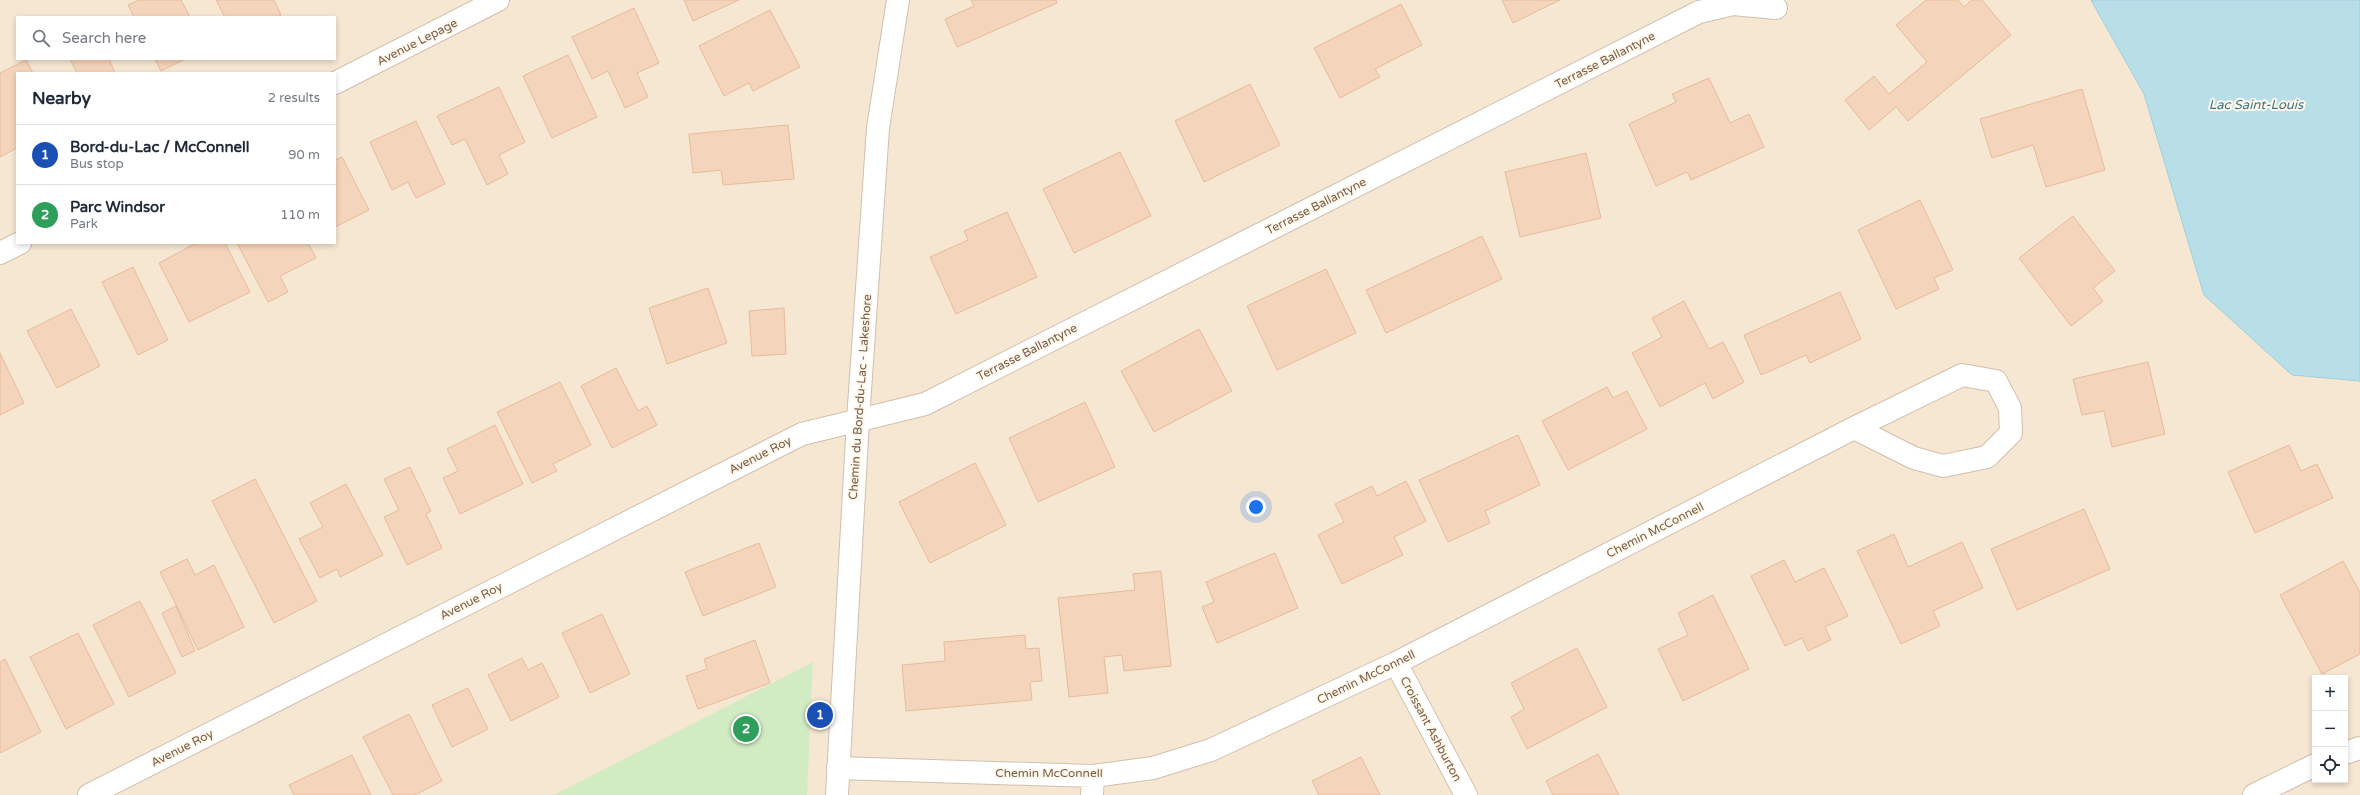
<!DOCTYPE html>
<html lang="en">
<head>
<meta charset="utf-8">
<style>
	body { margin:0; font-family:"Varela Round",sans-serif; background:#f2f2f3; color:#1f2937 }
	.controls { position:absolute; right:12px; bottom:12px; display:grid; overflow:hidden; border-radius:0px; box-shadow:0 2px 6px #0003 }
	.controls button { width:36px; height:36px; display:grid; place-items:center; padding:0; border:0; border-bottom:1px solid #e0e1e3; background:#fff; color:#1f2937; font:20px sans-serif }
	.you { position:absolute; left:1256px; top:507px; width:14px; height:14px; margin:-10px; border:3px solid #fff; border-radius:50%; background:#1a73e8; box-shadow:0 0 0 6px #1a73e833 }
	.badge { display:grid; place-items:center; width:26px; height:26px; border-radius:50%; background:#2563eb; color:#fff; font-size:13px; font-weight:700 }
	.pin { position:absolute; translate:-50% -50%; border:2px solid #fff; box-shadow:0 1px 4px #0006 }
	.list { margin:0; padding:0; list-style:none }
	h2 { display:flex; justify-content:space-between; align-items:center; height:52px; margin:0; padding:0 16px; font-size:17px }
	h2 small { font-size:13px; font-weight:400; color:#747a83 }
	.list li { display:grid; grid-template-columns:26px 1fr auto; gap:12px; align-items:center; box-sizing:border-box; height:60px; padding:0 16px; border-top:1px solid #e0e1e3 }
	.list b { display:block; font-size:15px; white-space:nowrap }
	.list p { margin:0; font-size:13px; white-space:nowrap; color:#747a83 }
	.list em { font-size:13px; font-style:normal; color:#747a83 }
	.icon { flex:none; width:22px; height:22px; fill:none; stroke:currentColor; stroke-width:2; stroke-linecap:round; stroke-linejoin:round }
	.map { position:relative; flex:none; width:2360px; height:795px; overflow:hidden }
	.search { position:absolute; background:#fff; box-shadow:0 2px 6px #0003; left:16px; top:16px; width:320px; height:44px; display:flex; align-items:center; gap:10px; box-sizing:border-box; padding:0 14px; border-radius:0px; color:#747a83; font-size:15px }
	.panel { position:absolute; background:#fff; box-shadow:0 2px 6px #0003; left:16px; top:72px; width:320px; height:172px; border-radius:0px }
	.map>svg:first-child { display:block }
	.residential { fill:#f6e7d3; fill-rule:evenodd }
	.green { fill:#d1ecc2 }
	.water { fill:#b8dfe8; stroke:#9ecedb }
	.building { fill:#f4d4bb; stroke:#e8bb9a }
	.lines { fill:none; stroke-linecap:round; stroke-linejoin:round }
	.minor-casing { stroke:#d2bfad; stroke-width:24 }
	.tertiary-casing { stroke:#d2bfad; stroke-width:24 }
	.minor { stroke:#fff; stroke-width:22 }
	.tertiary { stroke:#fff; stroke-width:22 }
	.labels { text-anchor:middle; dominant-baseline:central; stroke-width:4; stroke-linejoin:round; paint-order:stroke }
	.street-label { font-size:12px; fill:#785b48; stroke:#fff8ec }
	.water-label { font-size:13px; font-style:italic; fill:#3e7685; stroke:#fff8ec }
</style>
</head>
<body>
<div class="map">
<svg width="2360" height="795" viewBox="0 0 2360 795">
	<rect width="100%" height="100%" fill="#fdf5e5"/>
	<path class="residential" d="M 0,0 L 2091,0 L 2144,94 L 2204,295 L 2292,375 L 2360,381 L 2360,795 L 0,795 ZM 17,17 L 335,17 L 335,59 L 17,59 ZM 17,73 L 335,73 L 335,243 L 17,243 ZM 2315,678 L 2345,678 L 2345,780 L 2315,780 Z"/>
	<path class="green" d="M 813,662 L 807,795 L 554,795 Z"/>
	<path class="water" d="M 2091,0 L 2360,0 L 2360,381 L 2292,375 L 2204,295 L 2144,94 Z"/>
	<path class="building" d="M 139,0 L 181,0 L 190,17 L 134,17 L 128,5 Z
		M 216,0 L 274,0 L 281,15 L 277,17 L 225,17 Z
		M 684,0 L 739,0 L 693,21 Z
		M 971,0 L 1056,0 L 1057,3 L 957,47 L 945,19 L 974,6 Z
		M 1502,0 L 1560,0 L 1513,23 Z
		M 1926,0 L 1958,0 L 1964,7 L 1972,0 L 1982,0 L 2011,35 L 1908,121 L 1896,107 L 1869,130 L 1845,100 L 1874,76 L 1889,94 L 1927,62 L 1896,25 Z
		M 1401,4 L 1422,45 L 1375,69 L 1380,77 L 1340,98 L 1314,48 Z
		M 634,8 L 659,63 L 637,73 L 648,97 L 625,108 L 608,71 L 592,79 L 572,37 Z
		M 770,10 L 800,67 L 753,91 L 749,83 L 724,96 L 699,46 Z
		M 568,55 L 597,117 L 552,138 L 523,76 Z
		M 70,59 L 109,59 L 115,73 L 77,73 Z
		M 155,59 L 185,59 L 161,71 Z
		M 26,60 L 33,73 L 17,73 L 17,148 L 0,157 L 0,73 Z
		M 1709,78 L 1730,123 L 1749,114 L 1764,147 L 1691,180 L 1687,172 L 1656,186 L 1629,124 L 1676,102 L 1672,94 Z
		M 1250,84 L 1280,145 L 1204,182 L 1175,121 Z
		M 499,87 L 525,142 L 499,155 L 508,174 L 487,185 L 465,139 L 452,145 L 437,116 Z
		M 2082,89 L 2105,170 L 2046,187 L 2033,145 L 1992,158 L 1980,119 Z
		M 416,121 L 445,184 L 416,198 L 408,182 L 392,190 L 370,142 Z
		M 788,125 L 794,179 L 723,185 L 721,170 L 693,173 L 689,134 Z
		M 1120,152 L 1151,216 L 1074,253 L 1043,189 Z
		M 1586,153 L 1601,218 L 1520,237 L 1505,172 Z
		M 342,157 L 369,210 L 335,227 L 335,160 Z
		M 1920,200 L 1953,270 L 1934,278 L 1939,289 L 1896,309 L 1858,230 Z
		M 1007,212 L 1037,277 L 956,314 L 930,257 L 968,240 L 964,231 Z
		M 2073,216 L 2115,271 L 2093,288 L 2103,301 L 2071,326 L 2019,258 Z
		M 1482,236 L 1502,279 L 1386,333 L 1366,290 Z
		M 196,243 L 225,243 L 250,292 L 189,322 L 159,263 Z
		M 237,243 L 308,243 L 316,258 L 280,276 L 288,292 L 268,302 Z
		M 133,267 L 168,340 L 138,355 L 102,282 Z
		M 1326,269 L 1356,333 L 1277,370 L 1247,306 Z
		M 708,288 L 727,343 L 667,364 L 649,308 Z
		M 1840,292 L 1861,339 L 1810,363 L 1806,355 L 1761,375 L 1744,335 Z
		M 1684,301 L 1709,349 L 1723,342 L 1744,382 L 1713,399 L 1705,383 L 1660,407 L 1632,353 L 1662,337 L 1652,318 Z
		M 784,308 L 786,354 L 752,356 L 749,311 Z
		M 71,309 L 100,366 L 57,388 L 27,331 Z
		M 1199,329 L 1232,391 L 1154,432 L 1121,371 Z
		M 0,353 L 24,403 L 0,415 Z
		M 2148,362 L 2165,434 L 2112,447 L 2104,411 L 2082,415 L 2073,379 Z
		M 616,368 L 638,411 L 647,406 L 657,425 L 612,448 L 581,386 Z
		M 560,382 L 591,445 L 553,464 L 557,471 L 532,483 L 497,412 Z
		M 1607,387 L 1613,398 L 1627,391 L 1647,429 L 1568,470 L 1542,421 Z
		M 1085,402 L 1115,467 L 1038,502 L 1009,438 Z
		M 495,425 L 523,484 L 460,514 L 443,478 L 458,471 L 447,449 Z
		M 1518,435 L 1540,485 L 1485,511 L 1490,523 L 1448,542 L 1419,480 Z
		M 2289,445 L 2301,471 L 2317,464 L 2333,498 L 2255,533 L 2228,472 Z
		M 975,463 L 1006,525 L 930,563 L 899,502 Z
		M 410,467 L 431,511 L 426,514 L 442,548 L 407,565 L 384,517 L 399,510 L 384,479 Z
		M 255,479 L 317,601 L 274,623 L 212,501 Z
		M 1406,481 L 1426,521 L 1394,537 L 1403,555 L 1342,584 L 1318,535 L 1344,522 L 1335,504 L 1372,486 L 1377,496 Z
		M 346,484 L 383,555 L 340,577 L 337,569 L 320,578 L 299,539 L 323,527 L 310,503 Z
		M 2084,509 L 2110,569 L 2017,610 L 1991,549 Z
		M 1894,534 L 1908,567 L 1962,542 L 1983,588 L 1933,611 L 1940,626 L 1901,644 L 1857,551 Z
		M 759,543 L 776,587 L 703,616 L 685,572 Z
		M 1275,553 L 1298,608 L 1217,643 L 1202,607 L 1214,602 L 1206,582 Z
		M 187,559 L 195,575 L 214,565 L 244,627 L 198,650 L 160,572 Z
		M 1784,560 L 1795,582 L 1824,568 L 1848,616 L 1825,627 L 1831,640 L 1808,651 L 1802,638 L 1785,646 L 1751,576 Z
		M 2343,561 L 2360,592 L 2360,654 L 2322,674 L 2280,595 Z
		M 1161,571 L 1171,666 L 1124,671 L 1122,655 L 1104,657 L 1108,693 L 1069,697 L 1058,598 L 1135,590 L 1133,574 Z
		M 1713,595 L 1749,669 L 1683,701 L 1658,649 L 1688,635 L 1678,613 Z
		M 140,601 L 176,673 L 129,697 L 93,625 Z
		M 176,606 L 195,651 L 182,657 L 162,613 Z
		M 602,614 L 630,674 L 590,693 L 562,633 Z
		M 78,633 L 114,704 L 66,729 L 30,657 Z
		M 1025,635 L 1026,649 L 1039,648 L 1042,681 L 1030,682 L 1032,700 L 906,711 L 902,665 L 945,661 L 944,642 Z
		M 755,640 L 770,683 L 698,709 L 686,676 L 707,669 L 704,659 Z
		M 1577,648 L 1607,707 L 1527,749 L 1511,717 L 1524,709 L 1511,683 Z
		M 522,658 L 528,670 L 542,663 L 559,697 L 511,721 L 488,675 Z
		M 5,659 L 41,732 L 0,753 L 0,662 Z
		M 468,688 L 488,729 L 452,747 L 432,705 Z
		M 409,714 L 442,781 L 415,795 L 393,795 L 363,737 Z
		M 1598,754 L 1619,795 L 1553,795 L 1546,781 Z
		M 352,755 L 371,795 L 294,795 L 289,785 Z
		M 1361,757 L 1380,795 L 1319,795 L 1312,781 Z"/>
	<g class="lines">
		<g class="minor-casing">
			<path id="minor" d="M 335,83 L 498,0
				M 0,253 L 20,243
				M 1396,663 L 1466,795
				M 2345,753 L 2360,748
				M 838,768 L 1093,776 L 1153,768 L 1211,750 L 1396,663 L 1854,428 L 1962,375 L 1996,381 L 2010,408 L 2011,433 L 1987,457 L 1943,466 L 1914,458 L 1854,428
				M 89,795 L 802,434 L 925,404 L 1699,12 L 1733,4 L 1776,8
				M 1092,795 L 1093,776
				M 2254,795 L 2315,765"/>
		</g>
		<g class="tertiary-casing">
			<path id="tertiary" d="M 837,795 L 858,420 L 878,128 L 898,0"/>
		</g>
		<use href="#minor" class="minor"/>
		<use href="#tertiary" class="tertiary"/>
	</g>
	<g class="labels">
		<g class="street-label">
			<text transform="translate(417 42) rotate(-27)">Avenue Lepage</text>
			<text transform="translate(1605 60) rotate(-27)">Terrasse Ballantyne</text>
			<text transform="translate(1316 206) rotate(-27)">Terrasse Ballantyne</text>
			<text transform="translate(1027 352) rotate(-27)">Terrasse Ballantyne</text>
			<text transform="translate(860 397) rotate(-86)">Chemin du Bord-du-Lac - Lakeshore</text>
			<text transform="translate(760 455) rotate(-27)">Avenue Roy</text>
			<text transform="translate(1655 530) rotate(-27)">Chemin McConnell</text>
			<text transform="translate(471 601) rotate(-27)">Avenue Roy</text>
			<text transform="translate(1366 677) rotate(-26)">Chemin McConnell</text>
			<text transform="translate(1431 729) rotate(62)">Croissant Ashburton</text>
			<text transform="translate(182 748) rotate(-27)">Avenue Roy</text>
			<text x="1049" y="773">Chemin McConnell</text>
		</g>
		<g class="water-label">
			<text x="2256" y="105">Lac Saint-Louis</text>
		</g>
	</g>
</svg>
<div class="controls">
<button>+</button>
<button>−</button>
<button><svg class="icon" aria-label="locate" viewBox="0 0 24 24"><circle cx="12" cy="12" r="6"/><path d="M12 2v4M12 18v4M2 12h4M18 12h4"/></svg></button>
</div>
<div class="you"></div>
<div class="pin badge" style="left:820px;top:715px;background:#1a4fb4">1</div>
<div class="pin badge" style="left:746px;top:729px;background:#2e9e5b">2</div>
<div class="search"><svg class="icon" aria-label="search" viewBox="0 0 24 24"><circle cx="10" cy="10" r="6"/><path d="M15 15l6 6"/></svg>Search here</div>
<section class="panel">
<h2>Nearby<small>2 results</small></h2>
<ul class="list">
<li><span class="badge" style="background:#1a4fb4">1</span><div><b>Bord-du-Lac / McConnell</b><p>Bus stop</p></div><em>90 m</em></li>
<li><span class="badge" style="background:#2e9e5b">2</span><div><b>Parc Windsor</b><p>Park</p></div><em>110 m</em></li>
</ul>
</section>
</div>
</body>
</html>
